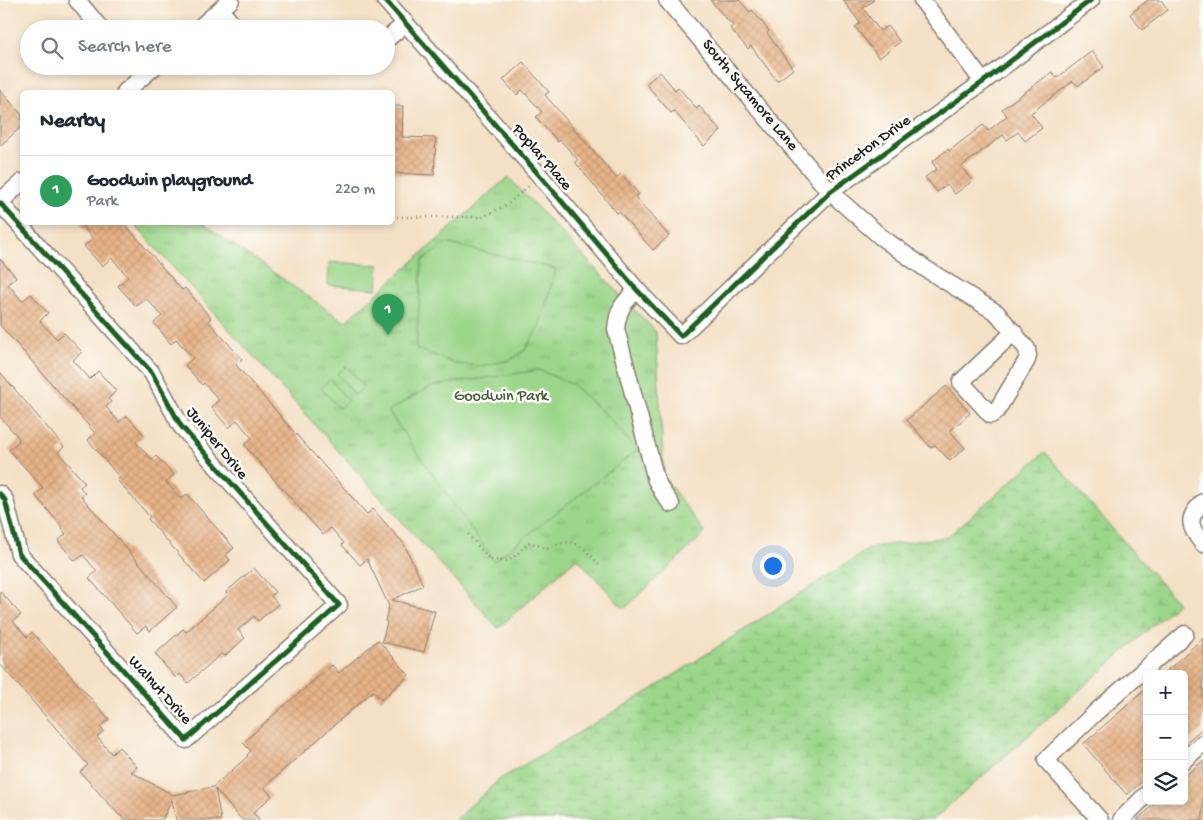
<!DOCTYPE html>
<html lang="en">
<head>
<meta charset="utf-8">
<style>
	body { margin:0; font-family:"Gochi Hand",sans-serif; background:#f2f2f3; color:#1f2937 }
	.controls { position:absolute; right:15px; bottom:15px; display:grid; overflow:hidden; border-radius:8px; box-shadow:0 2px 8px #0003 }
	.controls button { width:45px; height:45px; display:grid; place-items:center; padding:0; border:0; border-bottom:1px solid #e0e1e3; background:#fff; color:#1f2937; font:25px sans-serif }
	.you { position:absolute; left:772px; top:565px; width:18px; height:18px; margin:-12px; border:4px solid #fff; border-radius:50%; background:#1a73e8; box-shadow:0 0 0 8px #1a73e833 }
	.badge { display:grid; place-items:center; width:32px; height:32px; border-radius:50%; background:#1a73e8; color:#fff; font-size:16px; font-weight:700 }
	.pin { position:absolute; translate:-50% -41px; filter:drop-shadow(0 1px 2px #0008) }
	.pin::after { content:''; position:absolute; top:26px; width:18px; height:15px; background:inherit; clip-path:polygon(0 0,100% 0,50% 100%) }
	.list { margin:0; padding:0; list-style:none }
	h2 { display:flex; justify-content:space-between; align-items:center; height:65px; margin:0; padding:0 20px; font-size:21px }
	h2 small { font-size:16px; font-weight:400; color:#747a83 }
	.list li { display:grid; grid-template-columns:32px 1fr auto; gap:15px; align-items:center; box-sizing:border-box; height:70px; padding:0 20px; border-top:1px solid #e0e1e3 }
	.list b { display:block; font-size:19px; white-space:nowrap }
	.list p { margin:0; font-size:16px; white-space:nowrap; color:#747a83 }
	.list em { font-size:16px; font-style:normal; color:#747a83 }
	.icon { flex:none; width:28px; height:28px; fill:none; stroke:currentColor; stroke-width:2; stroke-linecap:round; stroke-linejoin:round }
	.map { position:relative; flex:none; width:1203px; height:820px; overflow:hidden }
	.search { position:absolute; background:#fff; box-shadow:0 2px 8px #0003; left:20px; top:20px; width:375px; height:55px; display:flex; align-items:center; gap:12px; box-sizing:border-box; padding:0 18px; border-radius:28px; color:#747a83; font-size:19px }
	.panel { position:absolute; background:#fff; box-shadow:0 2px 8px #0003; left:20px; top:90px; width:375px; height:135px; border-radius:8px }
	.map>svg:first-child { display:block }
	.grass { fill:url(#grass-tufts); stroke:#5c7953 }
	.wetland { fill:url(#wetland-marsh); stroke:#5c7953 }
	.garden { fill:#9bd68a; stroke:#5c7953 }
	.building { fill:url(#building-cross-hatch) }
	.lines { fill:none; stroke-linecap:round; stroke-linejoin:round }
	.minor-casing { stroke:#887e70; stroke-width:19 }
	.path { stroke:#887e70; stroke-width:2.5; stroke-dasharray:1 4; stroke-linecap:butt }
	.minor { stroke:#fff; stroke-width:16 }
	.cycleway-casing { stroke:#fdfcf7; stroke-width:8 }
	.cycleway { stroke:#1b5e20; stroke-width:5 }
	.labels { text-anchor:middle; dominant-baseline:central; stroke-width:5; stroke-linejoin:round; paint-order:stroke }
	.street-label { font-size:16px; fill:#1c1c1c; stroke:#fdfcf7 }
	.park-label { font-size:16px; fill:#485d42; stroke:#fdfcf7 }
</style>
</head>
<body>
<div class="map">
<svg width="1203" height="820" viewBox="0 0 1203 820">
	<defs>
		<pattern id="grass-tufts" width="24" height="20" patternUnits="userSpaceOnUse" patternTransform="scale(1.25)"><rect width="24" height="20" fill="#9bd68a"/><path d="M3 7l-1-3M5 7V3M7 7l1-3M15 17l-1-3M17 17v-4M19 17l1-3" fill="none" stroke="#85b776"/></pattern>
		<pattern id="wetland-marsh" width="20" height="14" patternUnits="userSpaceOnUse" patternTransform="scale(1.25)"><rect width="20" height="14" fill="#9bd68a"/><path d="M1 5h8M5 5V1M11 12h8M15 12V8" fill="none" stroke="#85b776"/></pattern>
		<pattern id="building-cross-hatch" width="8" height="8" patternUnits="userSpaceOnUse" patternTransform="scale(1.25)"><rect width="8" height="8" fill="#e7b488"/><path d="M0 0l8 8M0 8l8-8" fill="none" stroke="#c69a75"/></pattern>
	</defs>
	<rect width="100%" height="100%" fill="#fdfcf7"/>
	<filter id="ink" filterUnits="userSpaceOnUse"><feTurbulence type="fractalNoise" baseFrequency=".02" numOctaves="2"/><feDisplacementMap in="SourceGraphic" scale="10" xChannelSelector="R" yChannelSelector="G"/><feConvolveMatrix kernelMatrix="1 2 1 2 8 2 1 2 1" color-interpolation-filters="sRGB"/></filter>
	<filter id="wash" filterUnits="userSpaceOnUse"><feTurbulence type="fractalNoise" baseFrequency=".0096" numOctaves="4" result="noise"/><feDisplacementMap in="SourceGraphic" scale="20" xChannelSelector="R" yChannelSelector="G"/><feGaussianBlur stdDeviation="1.12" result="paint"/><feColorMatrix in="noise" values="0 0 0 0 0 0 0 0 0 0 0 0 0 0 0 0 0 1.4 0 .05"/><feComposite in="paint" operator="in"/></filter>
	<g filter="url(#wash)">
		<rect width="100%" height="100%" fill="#f4e0c5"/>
		<path class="grass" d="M 508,177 L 656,332 L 664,477 L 705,533 L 624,609 L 577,558 L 498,628 L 133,223 L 202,223 L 345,322 Z"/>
		<path class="wetland" d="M 1045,452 L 1178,603 L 933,820 L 455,820 L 500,779 L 651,690 L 872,547 L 947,537 Z"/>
		<path class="garden" d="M 446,243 L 556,269 L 539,327 L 524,351 L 510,360 L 481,366 L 456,364 L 431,354 L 416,349 L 422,261 Z
			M 329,262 L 379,265 L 377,289 L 328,285 Z
			M 346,366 L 364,387 L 355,395 L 337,374 Z
			M 539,370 L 573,385 L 610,419 L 637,450 L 494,561 L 388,411 L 432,386 Z
			M 330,379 L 348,400 L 339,408 L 321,388 Z"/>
		<g id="blocks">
			<path class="building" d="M 710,0 L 739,0 L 750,12 L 752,10 L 769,31 L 767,33 L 793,69 L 777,81 L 751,46 L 748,49 L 730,28 L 733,26 Z
				M 843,0 L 874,0 L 863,8 L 880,31 L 888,26 L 900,42 L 879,58 L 855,27 L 860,23 Z
				M 1148,0 L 1161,0 L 1168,10 L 1142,30 L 1130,14 Z
				M 1092,51 L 1104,67 L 1078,86 L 1073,81 L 1031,113 L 1042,128 L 1025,141 L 1018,132 L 1007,140 L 1003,135 L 961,167 L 972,181 L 955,194 L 947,184 L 937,192 L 925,177 L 937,169 L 932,162 L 948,149 L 949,151 L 983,125 L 988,131 L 1007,116 L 1002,109 L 1052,72 L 1057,78 Z
				M 523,62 L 549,92 L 545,95 L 616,178 L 621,174 L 639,194 L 635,197 L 669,236 L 653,250 L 619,212 L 617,213 L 575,162 L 578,160 L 560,140 L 558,142 L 536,117 L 542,112 L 522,90 L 517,95 L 503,80 Z
				M 660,72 L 675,90 L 678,87 L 697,109 L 699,106 L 721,131 L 704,146 L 674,111 L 671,113 L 646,84 Z
				M 0,90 L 22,115 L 22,126 L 0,146 Z
				M 392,106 L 403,106 L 402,137 L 436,138 L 434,175 L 392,173 Z
				M 79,222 L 123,222 L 182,290 L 185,288 L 211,318 L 208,321 L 242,359 L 236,365 L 301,440 L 367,514 L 373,509 L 404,544 L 423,585 L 392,600 L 435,611 L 424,652 L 382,642 L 387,622 L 385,621 L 389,606 L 367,559 L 360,565 L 342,545 L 344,543 L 331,528 L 323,535 L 244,445 L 252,438 L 237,420 L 229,428 L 211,407 L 219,400 L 204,383 L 202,385 L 185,365 L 193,358 L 176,339 L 171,344 L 154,323 L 162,316 L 146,298 L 136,306 L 118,286 L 128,277 L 112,258 L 102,266 L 84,246 L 93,239 Z
				M 0,259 L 16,277 L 8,284 L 22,301 L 31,294 L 48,313 L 40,321 L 57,339 L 64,333 L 82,352 L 73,360 L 90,379 L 98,371 L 116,391 L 108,399 L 111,402 L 106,407 L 119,422 L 127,416 L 144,435 L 136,442 L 152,460 L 156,456 L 174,475 L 166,482 L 181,499 L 187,494 L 234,548 L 226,555 L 230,560 L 204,583 L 148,519 L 150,517 L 117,480 L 120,478 L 88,440 L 95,433 L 0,325 Z
				M 0,372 L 64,447 L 58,452 L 85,483 L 80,487 L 85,493 L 81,496 L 177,607 L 150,631 L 146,626 L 137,633 L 89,578 L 97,571 L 83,555 L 75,561 L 58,541 L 66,534 L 62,529 L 63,528 L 35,495 L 43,488 L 9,450 L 19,441 L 18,440 L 19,438 L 0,417 Z
				M 946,386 L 970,413 L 950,431 L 965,448 L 950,461 L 935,445 L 931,448 L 907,420 Z
				M 254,568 L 275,592 L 271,596 L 278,604 L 258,621 L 254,616 L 238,630 L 245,638 L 225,656 L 222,653 L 188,683 L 180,674 L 176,678 L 155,654 L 183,629 L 186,632 L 228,595 L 226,592 Z
				M 0,591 L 21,615 L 13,621 L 27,637 L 32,632 L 109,719 L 100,727 L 104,731 L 97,737 L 112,754 L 119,747 L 137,767 L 131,772 L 173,795 L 213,787 L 248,756 L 247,755 L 251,751 L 243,743 L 277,712 L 332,665 L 339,673 L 378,640 L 409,675 L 381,700 L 373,691 L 264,787 L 272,796 L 253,813 L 260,820 L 242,820 L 215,789 L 221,820 L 176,820 L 172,800 L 162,820 L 127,820 L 119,815 L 80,772 L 88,765 L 0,664 Z
				M 1203,638 L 1203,728 L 1184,744 L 1184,674 L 1163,674 Z
				M 1147,688 L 1147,777 L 1127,795 L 1083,744 Z
				M 1203,761 L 1203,820 L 1137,820 L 1158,801 L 1184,801 L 1184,777 Z"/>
		</g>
	</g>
	<g filter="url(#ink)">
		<use href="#blocks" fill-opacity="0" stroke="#887e70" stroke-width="1"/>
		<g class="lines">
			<g class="minor-casing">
				<path id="minor" d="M 77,0 L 101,29
					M 385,0 L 541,177 L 637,290 L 681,336 L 830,192 L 983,82 L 1091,0
					M 667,0 L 830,192 L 881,237 L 926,269 L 997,313 L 1027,349 L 1028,355 L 1027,360 L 997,410 L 991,415 L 961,382 L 1014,332
					M 922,0 L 983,82
					M 220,10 L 237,29
					M 198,29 L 231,0
					M 386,40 L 406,23
					M 125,92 L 155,66
					M 0,202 L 22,182
					M 0,203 L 152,373 L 181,426 L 339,605 L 186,740 L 19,554 L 5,500 L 0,494
					M 637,290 C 623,303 618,309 616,329 L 656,480 L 663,493 L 671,504
					M 1203,502 C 1186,518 1189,527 1203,544
					M 1184,760 L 1203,743
					M 1100,820 L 1046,760 L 1096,712 L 1185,634
					M 1121,820 L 1147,794"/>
			</g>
			<path class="path" d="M 392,217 L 482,217 L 508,204 L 530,185
				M 468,534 L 490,560 L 509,561 L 530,542 L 547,549 C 576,534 582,547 601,567"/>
			<use href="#minor" class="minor"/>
			<g class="cycleway-casing">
				<path id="cycleway" d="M 385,0 L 541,177 L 637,290 L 681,336 L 830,192 L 983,82 L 1091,0
					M 0,203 L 152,373 L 181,426 L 339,605 L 186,740 L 19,554 L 5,500 L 0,494"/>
			</g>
			<use href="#cycleway" class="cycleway"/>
		</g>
	</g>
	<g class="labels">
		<g class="street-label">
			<text transform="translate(749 96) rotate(50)">South Sycamore Lane</text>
			<text transform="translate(869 149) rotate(-36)">Princeton Drive</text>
			<text transform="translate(541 158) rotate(49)">Poplar Place</text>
			<text transform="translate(216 444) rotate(51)">Juniper Drive</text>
			<text transform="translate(159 691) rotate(48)">Walnut Drive</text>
		</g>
		<g class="park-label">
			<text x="501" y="397">Goodwin Park</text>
		</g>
	</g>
</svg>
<div class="controls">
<button>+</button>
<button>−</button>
<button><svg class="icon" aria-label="layers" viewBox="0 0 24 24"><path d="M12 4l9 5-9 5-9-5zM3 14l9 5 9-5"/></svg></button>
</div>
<div class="you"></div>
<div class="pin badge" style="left:388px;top:335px;background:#2e9e5b">1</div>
<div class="search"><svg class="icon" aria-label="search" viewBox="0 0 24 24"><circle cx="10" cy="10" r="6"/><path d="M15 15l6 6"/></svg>Search here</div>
<section class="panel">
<h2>Nearby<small></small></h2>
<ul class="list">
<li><span class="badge" style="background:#2e9e5b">1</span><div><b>Goodwin playground</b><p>Park</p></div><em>220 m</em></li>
</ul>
</section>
</div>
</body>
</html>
